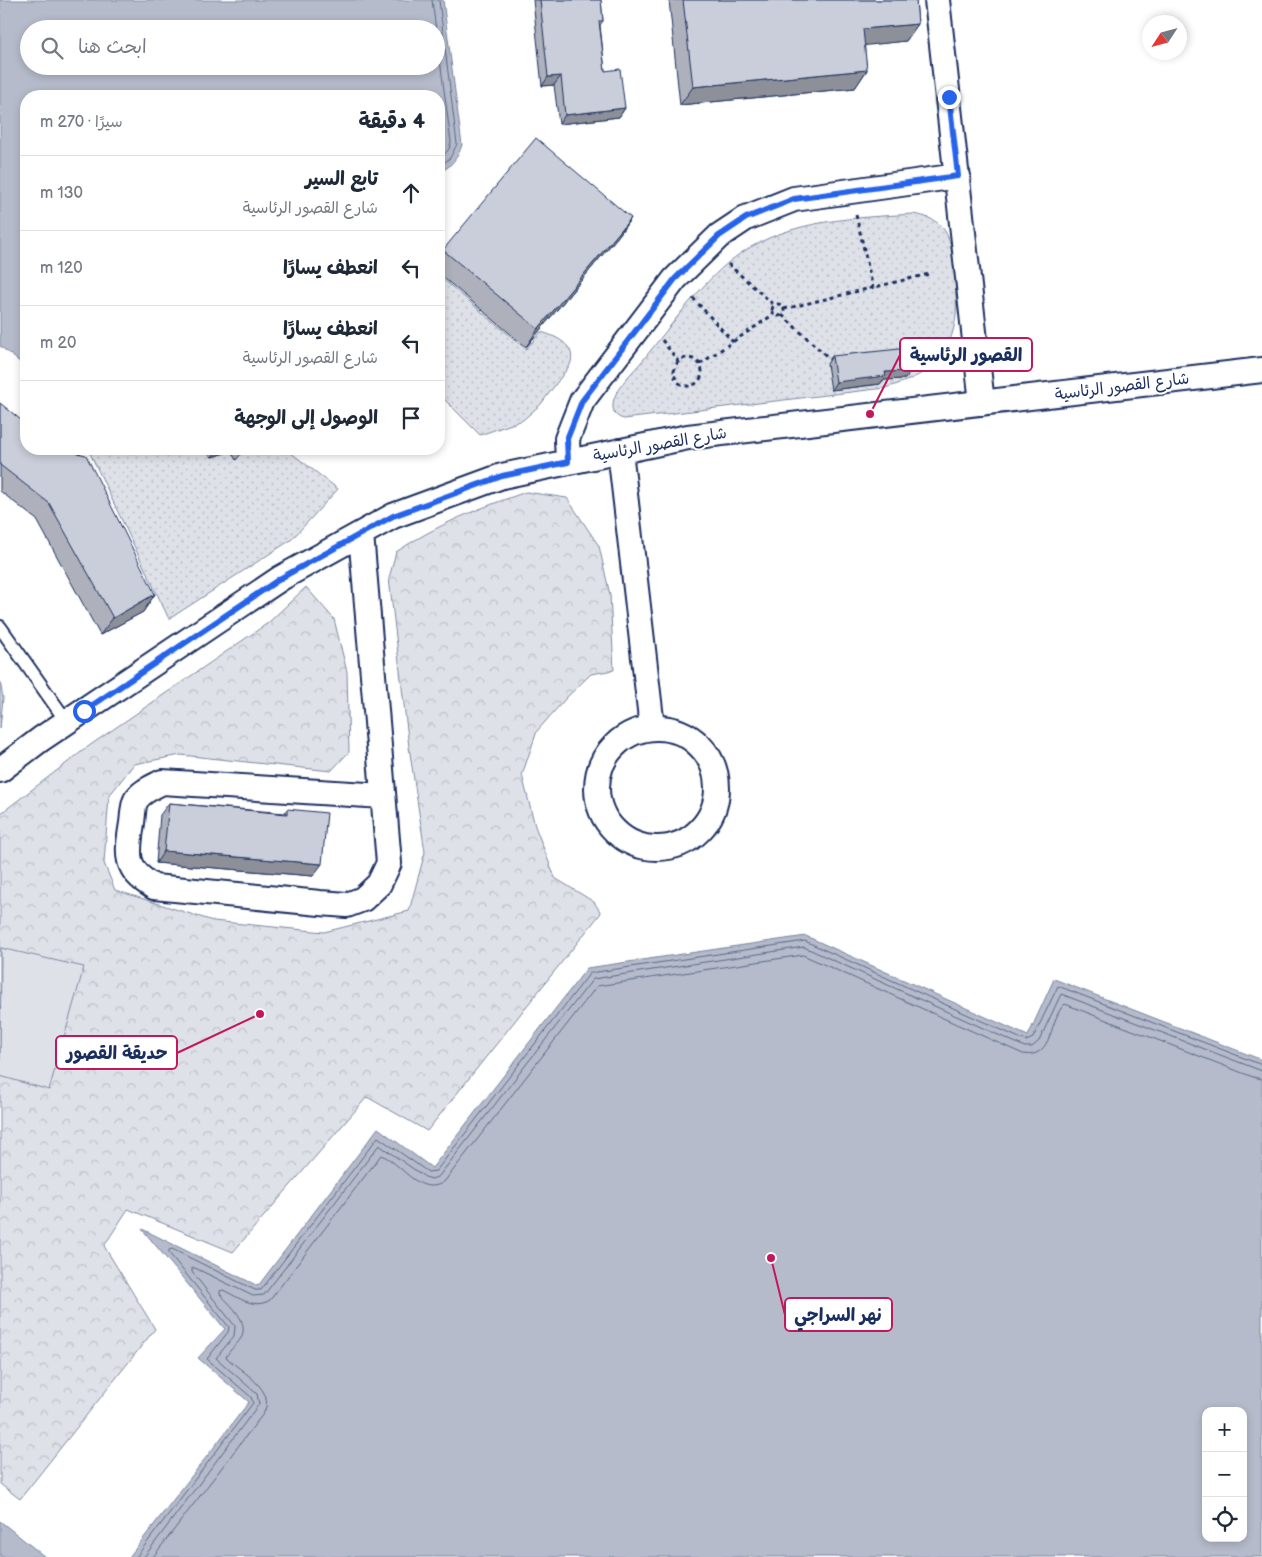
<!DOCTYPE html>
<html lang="ar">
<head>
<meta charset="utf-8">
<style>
	body { margin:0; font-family:"Balsamiq Sans","Playpen Sans Arabic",sans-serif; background:#f6f6f7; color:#1f2937; direction:rtl }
	.controls { position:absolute; right:15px; bottom:15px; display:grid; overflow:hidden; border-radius:10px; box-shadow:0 2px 8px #0003 }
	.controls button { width:45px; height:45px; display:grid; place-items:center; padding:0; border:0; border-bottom:1px solid #e0e1e3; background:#fff; color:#1f2937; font:25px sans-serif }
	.compass { position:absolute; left:1142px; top:15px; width:45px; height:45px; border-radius:50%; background:#fff; box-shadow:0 2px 8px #0003; rotate:234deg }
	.stop { position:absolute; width:15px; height:15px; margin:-11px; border:4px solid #2563eb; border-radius:50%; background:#fff }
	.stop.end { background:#2563eb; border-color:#fff; box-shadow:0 1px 5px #0008 }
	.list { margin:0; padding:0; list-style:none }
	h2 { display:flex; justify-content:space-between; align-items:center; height:65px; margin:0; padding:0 20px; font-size:21px }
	h2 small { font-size:16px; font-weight:400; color:#747a83 }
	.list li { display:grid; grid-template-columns:32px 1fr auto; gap:15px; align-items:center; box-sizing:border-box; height:75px; padding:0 20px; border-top:1px solid #e0e1e3 }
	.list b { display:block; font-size:19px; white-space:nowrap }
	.list p { margin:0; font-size:16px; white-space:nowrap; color:#747a83 }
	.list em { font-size:16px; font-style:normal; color:#747a83 }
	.icon { flex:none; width:28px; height:28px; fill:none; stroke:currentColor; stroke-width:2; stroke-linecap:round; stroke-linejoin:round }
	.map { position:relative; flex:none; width:1262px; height:1557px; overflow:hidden; direction:ltr }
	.search { position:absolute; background:#fff; box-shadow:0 2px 8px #0003; left:20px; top:20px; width:425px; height:55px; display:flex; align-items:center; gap:12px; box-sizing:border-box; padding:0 18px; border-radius:28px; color:#747a83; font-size:19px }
	.panel { position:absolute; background:#fff; box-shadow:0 2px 8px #0003; left:20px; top:90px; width:425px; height:365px; border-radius:20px; direction:rtl }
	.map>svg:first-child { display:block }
	.grass { fill:url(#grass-dots); stroke:#7c88a2 }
	.forest { fill:url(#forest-crowns); stroke:#7c88a2 }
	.garden { fill:#dee1e7; stroke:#7c88a2 }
	.water { fill:#b5bbca; stroke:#77839f; fill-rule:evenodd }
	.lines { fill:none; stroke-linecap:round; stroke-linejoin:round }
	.shore { stroke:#596789; stroke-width:1 }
	.lane-casing { stroke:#1b2f5e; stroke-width:16 }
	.street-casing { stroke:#1b2f5e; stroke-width:28 }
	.path { stroke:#1b2f5e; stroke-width:3; stroke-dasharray:4 4; stroke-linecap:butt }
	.lane { stroke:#fff; stroke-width:12 }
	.street { stroke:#fff; stroke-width:24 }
	.wall { fill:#aeb1bb; stroke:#1b2f5e }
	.shaded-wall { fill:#8d9099; stroke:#1b2f5e }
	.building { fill:#caceda; stroke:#1b2f5e }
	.route { stroke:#2563eb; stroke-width:6 }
	.labels { text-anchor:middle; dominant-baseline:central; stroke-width:4; stroke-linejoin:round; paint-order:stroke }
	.street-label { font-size:16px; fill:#1b2f5e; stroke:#fff }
	.leader { fill:none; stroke:#c2185b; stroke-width:2 }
	.callout-dot { fill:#c2185b; stroke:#fff; stroke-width:2 }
	.callout { fill:#fff; stroke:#c2185b; stroke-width:2 }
	.callout-label { font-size:18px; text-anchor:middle; font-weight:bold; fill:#1b2f5e }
</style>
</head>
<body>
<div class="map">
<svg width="1262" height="1557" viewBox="0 0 1262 1557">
	<defs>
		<pattern id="grass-dots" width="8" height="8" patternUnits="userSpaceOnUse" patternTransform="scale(1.25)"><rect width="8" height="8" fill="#dee1e7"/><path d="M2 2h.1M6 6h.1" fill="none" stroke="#bec1c9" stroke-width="1.8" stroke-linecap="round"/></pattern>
		<pattern id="forest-crowns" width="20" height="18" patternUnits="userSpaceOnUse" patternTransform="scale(1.25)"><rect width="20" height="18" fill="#dee1e7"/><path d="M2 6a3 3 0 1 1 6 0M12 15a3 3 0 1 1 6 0" fill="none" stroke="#bec1c9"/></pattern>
	</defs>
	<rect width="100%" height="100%" fill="#fff"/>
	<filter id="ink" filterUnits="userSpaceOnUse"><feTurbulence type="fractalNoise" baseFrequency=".02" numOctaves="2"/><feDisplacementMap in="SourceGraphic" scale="10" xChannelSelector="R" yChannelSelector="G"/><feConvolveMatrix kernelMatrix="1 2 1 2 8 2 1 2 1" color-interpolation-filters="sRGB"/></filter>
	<g filter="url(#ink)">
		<path class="grass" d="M 913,214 C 926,216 938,220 945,231 C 955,247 957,295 956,314 C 955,328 950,343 943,354 C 930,373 906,382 885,388 L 624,419 C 614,417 611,409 614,399 C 618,385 634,371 643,360 C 670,327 706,276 741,253 C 793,219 854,218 913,214 Z
			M 439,276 L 526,349 L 541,332 C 556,336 578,346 570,365 L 541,404 L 523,420 L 480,435 L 439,394 Z
			M 88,449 L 202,449 L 209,454 L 230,449 L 233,456 L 241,453 L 245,449 L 286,449 L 338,489 L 291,540 L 169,619 Z
			M 0,681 L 3,698 L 0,729 Z"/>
		<path class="forest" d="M 526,492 L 567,498 L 599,546 L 610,595 L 614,670 L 591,674 L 567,697 L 537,731 L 522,775 L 535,826 L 555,878 L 594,902 L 601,913 L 427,1131 L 367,1097 L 233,1252 L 128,1209 L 104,1246 L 155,1329 L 20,1499 L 0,1484 L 0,814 L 89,746 L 268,623 L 306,587 L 334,619 L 347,672 L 349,752 L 331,771 L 181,755 L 134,764 L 109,796 L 104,863 L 115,890 L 213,921 L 324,932 L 409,911 L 425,852 L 409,747 L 389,578 L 396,552 C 440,523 477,509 526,492 Z"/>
		<path class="garden" d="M 1,948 L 84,967 L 49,1090 L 0,1076 Z"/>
		<path class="water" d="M 0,0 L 443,0 L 462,145 C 458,157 451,168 439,172 L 439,96 L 26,96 L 26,367 L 0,346 ZM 29,29 L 436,29 L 436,66 L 29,66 Z
			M 806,936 L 1028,1036 L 1054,979 L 1262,1060 L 1262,1557 L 129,1557 L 249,1402 L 198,1358 L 225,1329 L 142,1229 L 258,1286 L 378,1128 L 432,1168 L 587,968 ZM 1206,1411 L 1243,1411 L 1243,1538 L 1206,1538 Z
			M 0,1521 L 45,1557 L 0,1557 Z"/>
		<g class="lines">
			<path class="shore" d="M 432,0 L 451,142 L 449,149 L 439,160
				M 439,97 L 443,142 L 439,150
				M 439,167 L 450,158 L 457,144 L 439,0
				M 136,1557 L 253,1403 L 251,1397 L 207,1359 L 228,1332 L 229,1327 L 169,1253 L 169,1250 L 172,1249 L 255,1290 L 261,1290 L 378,1137 L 428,1172 L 436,1171 L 590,973 L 805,941 L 1026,1041 L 1033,1038 L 1058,986 L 1262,1065
				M 144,1557 L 259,1404 L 257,1394 L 216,1358 L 234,1336 L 235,1326 L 192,1272 L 192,1268 L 195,1268 L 253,1296 L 264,1295 L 379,1145 L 425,1177 L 432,1179 L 439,1176 L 593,979 L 804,947 L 1025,1047 L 1032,1047 L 1039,1041 L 1061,994 L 1262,1071
				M 153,1557 L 263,1414 C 278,1390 241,1372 226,1357 C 229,1350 237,1345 241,1338 C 250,1321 230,1305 220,1294 L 220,1291 L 223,1290 C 238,1297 254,1310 270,1300 L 381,1155 C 401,1162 419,1198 444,1182 L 597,986 L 803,955 L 1023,1054 C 1054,1060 1049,1017 1065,1004 L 1253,1077 L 1262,1079"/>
			<g class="lane-casing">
				<path id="lane" d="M 0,627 L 67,722"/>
			</g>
			<g class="street-casing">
				<path id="street" d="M 937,0 L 982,403
					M 620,451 L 652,727
					M 568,462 L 567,439 L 582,401 L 675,279 L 719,236 L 746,218 L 794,199 L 958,176
					M 361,534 L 389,863 L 379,884 L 363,899 L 347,905 L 320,903 L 154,887 C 124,870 127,854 132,823 C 133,816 133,805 136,800 C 142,791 153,787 162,782 L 383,796
					M597 788a60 60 0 1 1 120 0a60 60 0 1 1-120 0Z
					M 0,770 L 41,739 L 281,578 L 393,516 L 502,476 L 688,437 L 1262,370"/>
			</g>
			<path class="path" d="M 856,215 L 873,288
				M 728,264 L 774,305
				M 693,298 L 733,342
				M772 310a6 6 0 1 1 12 0a6 6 0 1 1-12 0Z
				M 784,309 L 929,274
				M 782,315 L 833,362
				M 662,340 L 678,361
				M674 372a14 14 0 1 1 28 0a14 14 0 1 1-28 0Z
				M 700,364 L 774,314"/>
			<use href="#lane" class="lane"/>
			<use href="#street" class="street"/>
		</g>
		<path class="wall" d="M 533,0 L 601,0 L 603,21 L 600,25 L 605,71 L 625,108 L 619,117 L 559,124 L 554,85 L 542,86 Z
			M 669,0 L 916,0 L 918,24 L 906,41 L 864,45 L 867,70 L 855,88 L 680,105 Z
			M 631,218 L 619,235 L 526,347 L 439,274 L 439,256 L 443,250 Z
			M 832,356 L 905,379 L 883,380 L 880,384 L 831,390 L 827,364 Z
			M 0,403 L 155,594 L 143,612 L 100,635 L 37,520 L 0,491 Z
			M 202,449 L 245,449 L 236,460 L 231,451 L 212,457 Z
			M 169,803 L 285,813 L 287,809 L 313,876 L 156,863 L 160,815 Z"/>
		<path class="shaded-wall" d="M 918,24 L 906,41 L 851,47 L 863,29 Z
			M 867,70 L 855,88 L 680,105 L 693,87 Z
			M 561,76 L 554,85 L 542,86 L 548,77 Z
			M 625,108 L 619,117 L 559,124 L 565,115 Z
			M 631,218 L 619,235 L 526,347 L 538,329 Z
			M 911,371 L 905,379 L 883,380 L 880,384 L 831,390 L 836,382 L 885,372 Z
			M 218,449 L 232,449 L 231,451 L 212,457 Z
			M 155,594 L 143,612 L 100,635 L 113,618 Z
			M 164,851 L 322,864 L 313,876 L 156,863 Z"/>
		<path class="building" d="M 540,0 L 601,0 L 603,21 L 599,21 L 605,71 L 620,69 L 625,108 L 565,115 L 561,76 L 548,77 Z
			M 683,0 L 916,0 L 918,24 L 863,29 L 867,70 L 693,87 Z
			M 536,138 L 631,218 L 538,329 L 443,250 Z
			M 909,348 L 911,371 L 885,372 L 886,376 L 836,382 L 832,356 Z
			M 0,403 L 26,424 L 26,449 L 59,449 L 86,455 L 155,594 L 113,618 L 49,503 L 0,465 Z
			M 169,803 L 287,814 L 287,809 L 327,813 L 322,864 L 164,851 Z"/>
	</g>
	<g class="lines" filter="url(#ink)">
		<path class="route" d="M 84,711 L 281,578 L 393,516 L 502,476 L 568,462 L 567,439 L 582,401 L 675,279 L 719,236 L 746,218 L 794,199 L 958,176 L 949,97"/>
	</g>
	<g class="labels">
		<g class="street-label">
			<text transform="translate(1122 387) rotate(-7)">شارع القصور الرئاسية</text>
			<text transform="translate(660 445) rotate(-10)">شارع القصور الرئاسية</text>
		</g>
	</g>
	<path class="leader" d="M870 414L900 355M260 1014L177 1053M771 1258L785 1315"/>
	<g class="callout-dot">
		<circle cx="870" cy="414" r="5"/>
		<circle cx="260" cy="1014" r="5"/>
		<circle cx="771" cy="1258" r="5"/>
	</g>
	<g class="callout">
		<rect x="900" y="338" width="132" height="33" rx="5"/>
		<rect x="56" y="1036" width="121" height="33" rx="5"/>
		<rect x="785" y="1298" width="107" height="33" rx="5"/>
	</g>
	<g class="callout-label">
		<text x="966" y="361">القصور الرئاسية</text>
		<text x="117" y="1059">حديقة القصور</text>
		<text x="838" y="1321">نهر السراجي</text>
	</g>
</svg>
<div class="controls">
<button>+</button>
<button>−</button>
<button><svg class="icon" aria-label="locate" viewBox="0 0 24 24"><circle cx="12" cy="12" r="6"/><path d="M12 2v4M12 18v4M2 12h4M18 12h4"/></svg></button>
</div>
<svg class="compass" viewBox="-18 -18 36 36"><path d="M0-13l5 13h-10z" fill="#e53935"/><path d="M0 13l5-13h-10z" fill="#747a83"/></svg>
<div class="stop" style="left:84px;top:711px"></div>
<div class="stop end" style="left:949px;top:97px"></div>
<div class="search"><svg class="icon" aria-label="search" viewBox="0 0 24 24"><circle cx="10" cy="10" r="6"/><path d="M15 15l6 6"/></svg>ابحث هنا</div>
<section class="panel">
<h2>4 دقيقة<small>سيرًا · 270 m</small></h2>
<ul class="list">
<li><svg class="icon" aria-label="ahead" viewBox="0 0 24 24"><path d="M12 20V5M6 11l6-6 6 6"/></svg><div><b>تابع السير</b><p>شارع القصور الرئاسية</p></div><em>130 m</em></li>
<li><svg class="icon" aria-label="left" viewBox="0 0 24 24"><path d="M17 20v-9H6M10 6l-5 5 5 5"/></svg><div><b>انعطف يسارًا</b></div><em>120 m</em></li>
<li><svg class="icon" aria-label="left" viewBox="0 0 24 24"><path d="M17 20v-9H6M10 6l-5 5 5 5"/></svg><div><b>انعطف يسارًا</b><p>شارع القصور الرئاسية</p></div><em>20 m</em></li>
<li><svg class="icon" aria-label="arrive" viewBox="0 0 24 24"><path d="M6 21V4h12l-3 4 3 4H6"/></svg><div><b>الوصول إلى الوجهة</b></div></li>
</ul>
</section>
</div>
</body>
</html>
